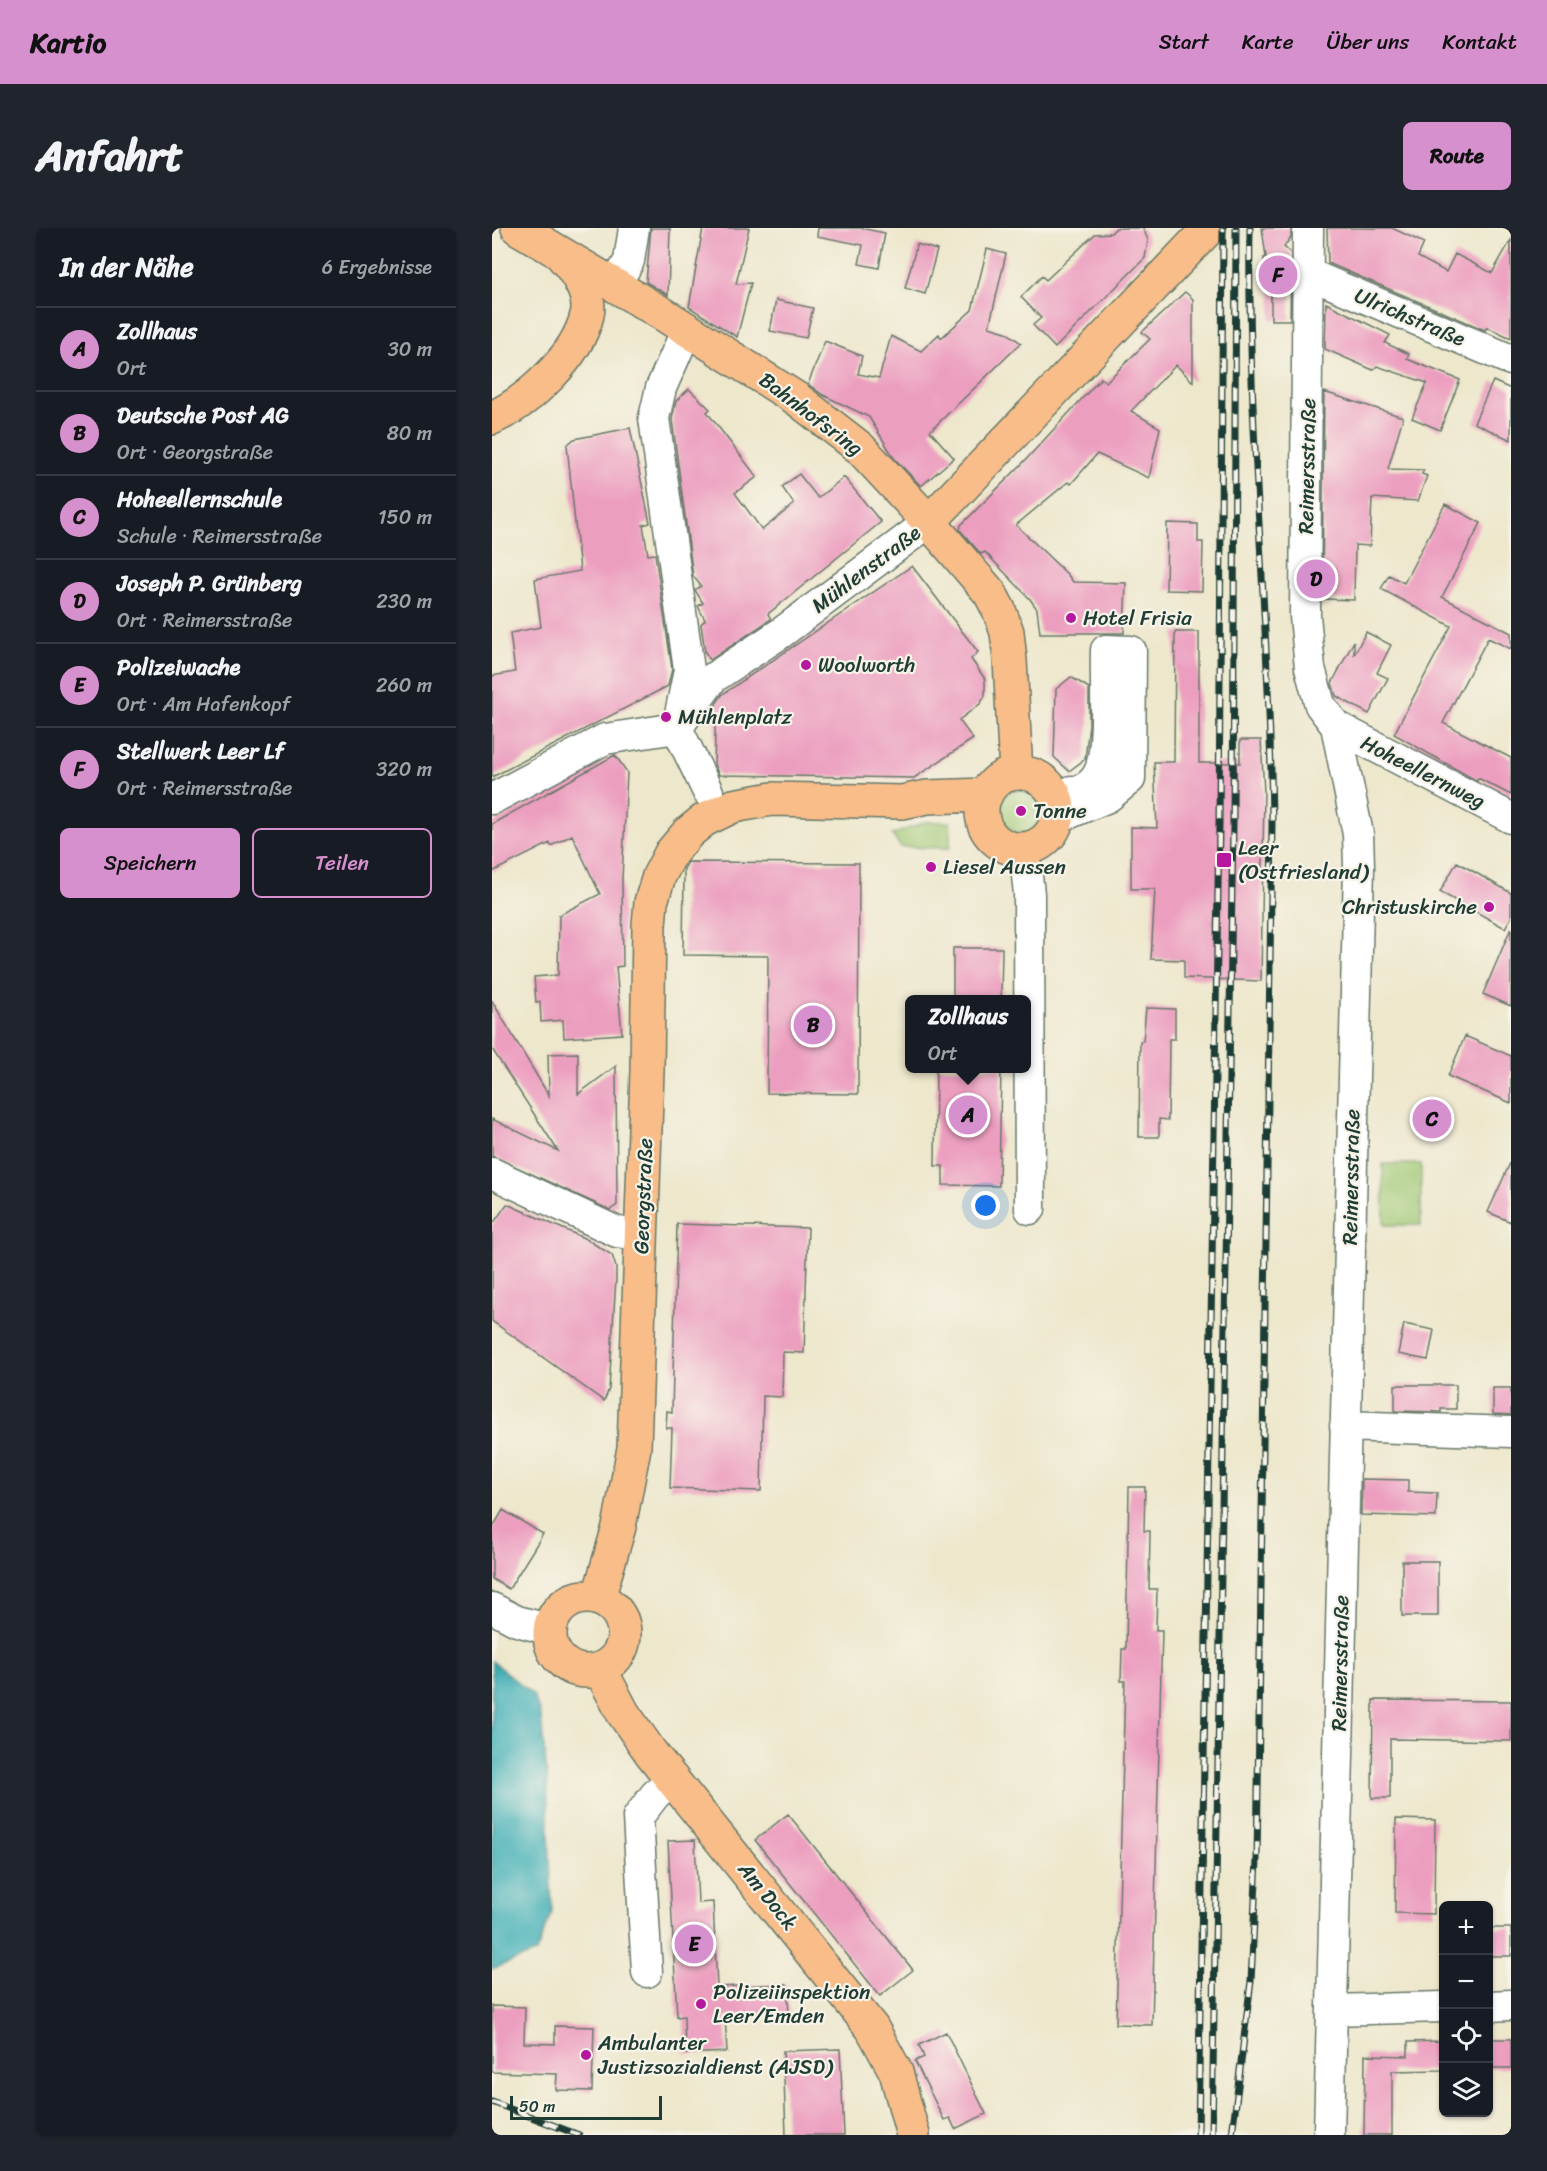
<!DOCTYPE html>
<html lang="de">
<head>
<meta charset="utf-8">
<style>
	body { margin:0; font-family:Sriracha,sans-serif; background:#20242c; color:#f1f3f6 }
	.controls { position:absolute; right:18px; bottom:18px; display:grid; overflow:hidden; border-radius:9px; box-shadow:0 2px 4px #0004 }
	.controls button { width:54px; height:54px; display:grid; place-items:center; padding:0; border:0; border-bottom:2px solid #363941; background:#171b24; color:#f1f3f6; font:30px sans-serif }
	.scale { position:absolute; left:18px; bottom:15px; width:152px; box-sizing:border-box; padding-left:6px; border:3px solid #1f3d34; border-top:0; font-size:16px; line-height:21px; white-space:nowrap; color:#1f3d34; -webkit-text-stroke:4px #f7f3e8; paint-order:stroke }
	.you { position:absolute; left:494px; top:978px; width:21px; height:21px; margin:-15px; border:4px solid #fff; border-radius:50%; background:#1a73e8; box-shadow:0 0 0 9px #1a73e833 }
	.badge { display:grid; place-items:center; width:39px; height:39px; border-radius:50%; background:#d690ce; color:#111; font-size:20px; font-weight:700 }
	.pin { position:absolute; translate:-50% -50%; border:3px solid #fff; box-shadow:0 2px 6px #0006 }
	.popup { position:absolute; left:413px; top:767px; width:126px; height:78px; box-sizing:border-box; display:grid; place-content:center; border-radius:9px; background:#171b24; filter:drop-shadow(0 2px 4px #0005); font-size:20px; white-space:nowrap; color:#9ea1a6 }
	.popup b { font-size:22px; color:#f1f3f6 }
	.popup::after { content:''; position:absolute; left:50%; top:100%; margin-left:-12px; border:12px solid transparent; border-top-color:#171b24 }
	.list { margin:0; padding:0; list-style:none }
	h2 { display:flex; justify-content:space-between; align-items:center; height:78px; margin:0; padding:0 24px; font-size:26px }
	h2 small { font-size:20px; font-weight:400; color:#9ea1a6 }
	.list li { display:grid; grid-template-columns:39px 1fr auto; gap:18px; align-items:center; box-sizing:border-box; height:84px; padding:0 24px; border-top:2px solid #363941 }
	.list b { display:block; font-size:22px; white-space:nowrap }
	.list p { margin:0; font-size:20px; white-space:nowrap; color:#9ea1a6 }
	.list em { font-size:20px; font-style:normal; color:#9ea1a6 }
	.actions { display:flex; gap:12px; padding:18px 24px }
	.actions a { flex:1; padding:14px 0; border:2px solid #d690ce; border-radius:9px; text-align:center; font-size:21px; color:#d690ce }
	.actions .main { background:#d690ce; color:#111 }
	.icon { flex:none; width:33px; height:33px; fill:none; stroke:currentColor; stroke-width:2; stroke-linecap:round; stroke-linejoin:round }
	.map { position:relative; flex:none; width:1019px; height:1907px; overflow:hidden; border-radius:9px }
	header { display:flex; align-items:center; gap:36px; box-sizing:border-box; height:84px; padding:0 30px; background:#d690ce; color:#111 }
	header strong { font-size:28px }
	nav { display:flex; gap:33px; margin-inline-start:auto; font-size:21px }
	.intro { display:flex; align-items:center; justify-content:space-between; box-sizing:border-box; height:144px; padding:0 36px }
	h1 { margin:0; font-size:42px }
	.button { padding:15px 27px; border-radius:9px; background:#d690ce; color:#111; font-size:21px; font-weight:700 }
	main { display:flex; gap:36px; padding:0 36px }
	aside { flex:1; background:#171b24; border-radius:9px; box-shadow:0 2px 4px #0004 }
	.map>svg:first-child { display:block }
	.green { fill:#a0c975; stroke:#608354; stroke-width:1.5 }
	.water { fill:#3daeb6; stroke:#2e7675; stroke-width:1.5 }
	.building { fill:#ec9ebf }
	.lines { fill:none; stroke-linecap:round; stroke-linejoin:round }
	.minor-casing { stroke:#677869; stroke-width:33 }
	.major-casing { stroke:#677869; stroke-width:36 }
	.minor { stroke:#fff; stroke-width:30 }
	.major { stroke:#f8bd89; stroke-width:33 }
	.rail-casing { stroke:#1f3d34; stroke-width:7 }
	.rail { stroke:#f7f3e8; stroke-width:4.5; stroke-dasharray:14; stroke-linecap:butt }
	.poi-dot { fill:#b5179e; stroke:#f7f3e8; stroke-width:2 }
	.labels { text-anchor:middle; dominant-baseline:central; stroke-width:4.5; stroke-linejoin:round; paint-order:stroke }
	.street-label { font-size:21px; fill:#1f3d34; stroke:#f7f3e8 }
	.poi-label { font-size:21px; fill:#1f3d34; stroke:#f7f3e8; text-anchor:start }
</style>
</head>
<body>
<header>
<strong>Kartio</strong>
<nav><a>Start</a><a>Karte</a><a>Über uns</a><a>Kontakt</a></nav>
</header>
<div class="intro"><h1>Anfahrt</h1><a class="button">Route</a></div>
<main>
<aside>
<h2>In der Nähe<small>6 Ergebnisse</small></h2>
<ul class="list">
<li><span class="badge">A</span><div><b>Zollhaus</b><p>Ort</p></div><em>30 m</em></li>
<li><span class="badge">B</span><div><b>Deutsche Post AG</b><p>Ort · Georgstraße</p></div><em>80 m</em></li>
<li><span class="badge">C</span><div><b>Hoheellernschule</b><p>Schule · Reimersstraße</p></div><em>150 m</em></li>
<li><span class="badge">D</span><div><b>Joseph P. Grünberg</b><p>Ort · Reimersstraße</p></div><em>230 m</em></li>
<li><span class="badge">E</span><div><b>Polizeiwache</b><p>Ort · Am Hafenkopf</p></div><em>260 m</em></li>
<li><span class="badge">F</span><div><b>Stellwerk Leer Lf</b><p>Ort · Reimersstraße</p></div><em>320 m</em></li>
</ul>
<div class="actions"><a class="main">Speichern</a><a>Teilen</a></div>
</aside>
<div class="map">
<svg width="1019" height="1907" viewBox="0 0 1019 1907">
	<rect width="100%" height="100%" fill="#f7f3e8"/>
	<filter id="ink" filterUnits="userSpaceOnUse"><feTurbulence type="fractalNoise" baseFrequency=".0167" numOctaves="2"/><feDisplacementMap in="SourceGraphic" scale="12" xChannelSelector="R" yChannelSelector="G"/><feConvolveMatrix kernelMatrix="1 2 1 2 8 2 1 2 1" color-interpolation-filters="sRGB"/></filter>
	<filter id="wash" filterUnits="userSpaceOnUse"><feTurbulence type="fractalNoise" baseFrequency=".008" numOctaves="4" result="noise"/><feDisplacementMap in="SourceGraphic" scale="24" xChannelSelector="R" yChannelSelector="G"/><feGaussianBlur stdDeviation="1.35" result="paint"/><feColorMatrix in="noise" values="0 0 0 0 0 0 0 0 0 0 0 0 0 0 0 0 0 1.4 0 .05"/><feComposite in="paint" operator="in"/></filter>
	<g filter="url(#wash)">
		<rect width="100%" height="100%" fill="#ede7cc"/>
		<path class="green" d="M506 583a22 22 0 1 1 44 0a22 22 0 1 1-44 0Z
			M 433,594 L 458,594 L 458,620 L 409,619 L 400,607 Z
			M 891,936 L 929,936 L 929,997 L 892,997 Z"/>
		<path class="water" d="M 0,1433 L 41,1467 L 49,1488 L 55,1548 L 60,1684 L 44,1725 L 0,1741 Z"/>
		<g id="blocks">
			<path class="building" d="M 159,0 L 178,0 L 176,67 L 154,54 Z
				M 211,0 L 257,0 L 244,56 L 259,55 L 245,109 L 197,79 Z
				M 326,0 L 368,0 L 393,5 L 387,40 L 367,36 L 371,17 L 325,8 Z
				M 624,0 L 651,0 L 656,12 L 653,30 L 563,120 L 541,97 L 549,90 L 529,69 L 550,48 L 554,52 L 603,6 L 619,5 Z
				M 770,0 L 799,0 L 799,9 L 792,19 L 799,25 L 798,92 L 779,92 L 779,60 L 772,58 L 772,30 L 774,29 Z
				M 835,0 L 900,0 L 932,15 L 926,29 L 954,44 L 963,26 L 1000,45 L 1019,12 L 1019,110 L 995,99 L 993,102 L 836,35 Z
				M 425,16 L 445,22 L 433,66 L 413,60 Z
				M 495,21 L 514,26 L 497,99 L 514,104 L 529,115 L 438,203 L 462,230 L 429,258 L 402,230 L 377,189 L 331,167 L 316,156 L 333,113 L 370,128 L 366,146 L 387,150 L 399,108 L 429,123 L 447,106 L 449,110 L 480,82 Z
				M 693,64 L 701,71 L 701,154 L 684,137 L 639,183 L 668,200 L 657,250 L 605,226 L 579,256 L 576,254 L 524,297 L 576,347 L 581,354 L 634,355 L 632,405 L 548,405 L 545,381 L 538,371 L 493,324 L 489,326 L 468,302 L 469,297 L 529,237 L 609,150 L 614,154 L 658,111 L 650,104 Z
				M 284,72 L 321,80 L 314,110 L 278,103 Z
				M 834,75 L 898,107 L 893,115 L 917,126 L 915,131 L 968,152 L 948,202 L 920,190 L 935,155 L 885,138 L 881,142 L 833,121 Z
				M 1001,153 L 1019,161 L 1019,212 L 982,195 Z
				M 197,161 L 218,181 L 215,184 L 265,249 L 243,265 L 270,302 L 302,276 L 290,259 L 307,246 L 326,270 L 352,249 L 389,294 L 276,386 L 279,391 L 218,432 L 213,424 L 209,396 L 213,392 L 206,378 L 211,375 L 203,362 L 209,358 L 201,348 L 180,191 L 184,173 Z
				M 832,164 L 911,189 L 896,241 L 932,242 L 930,246 L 935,248 L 926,273 L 880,270 L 878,318 L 863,317 L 862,372 L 830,371 Z
				M 138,200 L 158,295 L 151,297 L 156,327 L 163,326 L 180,441 L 176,458 L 0,549 L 0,448 L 23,444 L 18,405 L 49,399 L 43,351 L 88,343 L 75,217 L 82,211 Z
				M 953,276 L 989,295 L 950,369 L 1019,405 L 1019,421 L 996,410 L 951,495 L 1019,530 L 1019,567 L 986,550 L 985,553 L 902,506 L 959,398 L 889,361 L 897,347 L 912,355 Z
				M 675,295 L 706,296 L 706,314 L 711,314 L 710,363 L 674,362 Z
				M 420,338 L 486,424 L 479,431 L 493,451 L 493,468 L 488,476 L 467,492 L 481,511 L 422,550 L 227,547 L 222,536 L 224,476 L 231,466 Z
				M 683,404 L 707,404 L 707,535 L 748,535 L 748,512 L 769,512 L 772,564 L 769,753 L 692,750 L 692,732 L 659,731 L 663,661 L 639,661 L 639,599 L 665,600 L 662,534 L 682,534 Z
				M 874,404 L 899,417 L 885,445 L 896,450 L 877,486 L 844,468 L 840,455 L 862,413 L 862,427 Z
				M 579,449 L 597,460 L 597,497 L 593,531 L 577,543 L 562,529 L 564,461 Z
				M 123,527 L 135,544 L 130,652 L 131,738 L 124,739 L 130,806 L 72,810 L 71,792 L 49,794 L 48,774 L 44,775 L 42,749 L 66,747 L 67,687 L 108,666 L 80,607 L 59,618 L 58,615 L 0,644 L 0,596 Z
				M 196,634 L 367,635 L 366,866 L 275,865 L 276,728 L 191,727 L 192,641 Z
				M 965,634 L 1019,665 L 1019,690 L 1013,700 L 948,664 Z
				M 1019,700 L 1019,778 L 991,766 Z
				M 461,720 L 510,720 L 509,771 L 461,771 Z
				M 0,773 L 57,868 L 56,826 L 86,825 L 86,866 L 124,838 L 125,977 L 118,982 L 0,928 L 0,891 L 66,923 L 0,821 Z
				M 654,780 L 683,781 L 683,811 L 677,811 L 676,892 L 667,891 L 667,909 L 647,909 L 648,813 L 651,813 Z
				M 973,808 L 1019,828 L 1019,875 L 956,848 Z
				M 444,840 L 509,840 L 507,958 L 451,957 L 451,938 L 443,938 Z
				M 1019,933 L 1019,994 L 996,984 Z
				M 15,976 L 94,1011 L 120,1027 L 124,1039 L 124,1051 L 117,1161 L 112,1173 L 0,1093 L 0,997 Z
				M 185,996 L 316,1000 L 312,1125 L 291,1124 L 290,1169 L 271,1168 L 269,1263 L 178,1260 L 180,1200 L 174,1200 L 175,1183 L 180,1184 Z
				M 912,1096 L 942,1102 L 936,1132 L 906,1126 Z
				M 903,1157 L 964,1157 L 964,1181 L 949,1181 L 949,1184 L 903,1183 Z
				M 1001,1160 L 1019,1160 L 1019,1187 L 1001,1186 Z
				M 870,1251 L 916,1252 L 916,1264 L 945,1265 L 944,1289 L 869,1287 Z
				M 637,1259 L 653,1259 L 652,1303 L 658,1303 L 657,1361 L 665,1361 L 664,1402 L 670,1402 L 660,1797 L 624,1796 L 633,1453 L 629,1453 L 630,1421 L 634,1421 Z
				M 11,1282 L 51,1306 L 17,1361 L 0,1351 L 0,1301 Z
				M 910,1333 L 946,1333 L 946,1388 L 910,1388 Z
				M 881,1472 L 1019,1473 L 1019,1513 L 898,1511 L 898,1570 L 880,1570 Z
				M 296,1586 L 421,1742 L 388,1768 L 263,1612 Z
				M 904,1591 L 943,1592 L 942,1686 L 903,1685 Z
				M 203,1612 L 206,1675 L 221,1674 L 225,1759 L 295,1756 L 297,1785 L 233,1788 L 235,1824 L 193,1826 L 192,1788 L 185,1789 L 176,1613 Z
				M 996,1700 L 1019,1700 L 1019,1728 L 996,1728 Z
				M 0,1778 L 33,1779 L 32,1815 L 63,1816 L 63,1798 L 102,1799 L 100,1863 L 64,1862 L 65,1846 L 0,1844 Z
				M 454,1804 L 494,1886 L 463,1901 L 458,1890 L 452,1892 L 423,1833 L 432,1829 L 427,1817 Z
				M 996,1811 L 1019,1811 L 1019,1840 L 996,1840 Z
				M 951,1813 L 951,1842 L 900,1843 L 900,1907 L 872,1907 L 873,1827 L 916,1828 L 916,1814 Z
				M 348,1821 L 352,1907 L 294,1907 L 291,1823 Z"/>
		</g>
	</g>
	<g filter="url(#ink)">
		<use href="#blocks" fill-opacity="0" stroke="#677869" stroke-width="1.5"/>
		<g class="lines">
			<g class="minor-casing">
				<path id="minor" d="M 816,0 L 813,388 L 818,440 L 828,477 L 844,498 L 866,606 L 867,638 L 837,1907
					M 817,46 L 1019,132
					M 123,58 L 137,33 L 142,0
					M 187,491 L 197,442 L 162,190 L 169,160 L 195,101
					M 844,498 L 1019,590
					M 185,500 L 216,564
					M 0,571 L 113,511 L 185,500 L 221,450 L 289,405 L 437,294
					M 578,585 L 616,569 L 638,551 L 639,423 L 614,422 C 613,454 617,511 609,539 C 605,552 592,565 579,563
					M 532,621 L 537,666 L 538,981
					M 0,945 L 125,1004 L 149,1007
					M 853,1198 L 1019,1204
					M 0,1380 L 25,1393 L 59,1402
					M 155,1744 L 146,1589 L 163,1567 L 181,1550
					M 996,1778 L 1019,1777
					M 840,1782 L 951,1779"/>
			</g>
			<g class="major-casing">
				<path id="major" d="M 26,0 L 171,86 L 305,171 L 368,220 L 437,294 L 498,365 L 507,382 L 515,404 L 518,432 L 524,545
					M 0,190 C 37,173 85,129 95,87 C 100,68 84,43 71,29
					M 437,294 L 717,0
					M490 583a38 38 0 1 1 76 0a38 38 0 1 1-76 0Z
					M58 1406a37 37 0 1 1 74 0a37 37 0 1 1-74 0Z
					M 106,1371 L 127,1299 L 142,1220 L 155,843 L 157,697 L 159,674 L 167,648 L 179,625 L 196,605 L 212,592 L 241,578 L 280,571 L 410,574 L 435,569 L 494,567
					M 108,1441 L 131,1485 L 159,1525 L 380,1800 L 404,1844 L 421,1907"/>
			</g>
			<use href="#minor" class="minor"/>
			<use href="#major" class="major"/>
			<g class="rail-casing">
				<path id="rail" d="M 0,1874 L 87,1907
					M 706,1907 L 727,596 L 731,0
					M 720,1907 L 741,596 L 744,0
					M 740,1907 L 759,1753 L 765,1632 L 780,596 C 778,397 755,199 758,0"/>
			</g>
			<use href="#rail" class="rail"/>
		</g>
	</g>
	<g class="poi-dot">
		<circle cx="579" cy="390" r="6"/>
		<circle cx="314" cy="437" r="6"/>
		<circle cx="174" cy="489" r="6"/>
		<circle cx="529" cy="583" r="6"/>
		<rect x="724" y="624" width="16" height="16" rx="3"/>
		<circle cx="439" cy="639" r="6"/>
		<circle cx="997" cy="679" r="6"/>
		<circle cx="209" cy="1776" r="6"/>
		<circle cx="94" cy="1827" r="6"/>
	</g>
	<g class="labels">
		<g class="street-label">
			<text transform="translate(918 89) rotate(23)">Ulrichstraße</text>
			<text transform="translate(319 186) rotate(37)">Bahnhofsring</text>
			<text transform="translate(815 238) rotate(-89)">Reimersstraße</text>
			<text transform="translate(374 341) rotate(-37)">Mühlenstraße</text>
			<text transform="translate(931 544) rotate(27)">Hoheellernweg</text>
			<text transform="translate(859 949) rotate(-89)">Reimersstraße</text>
			<text transform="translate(151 968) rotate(-88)">Georgstraße</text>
			<text transform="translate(848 1435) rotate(-89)">Reimersstraße</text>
			<text transform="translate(276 1668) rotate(51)">Am Dock</text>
		</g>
		<g class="poi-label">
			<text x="591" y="390">Hotel Frisia</text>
			<text x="326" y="437">Woolworth</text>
			<text x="186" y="489">Mühlenplatz</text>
			<text x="541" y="583">Tonne</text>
			<text x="746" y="620">Leer<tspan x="746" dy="24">(Ostfriesland)</tspan></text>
			<text x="451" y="639">Liesel Aussen</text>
			<text x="985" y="679" text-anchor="end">Christuskirche</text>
			<text x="221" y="1764">Polizeiinspektion<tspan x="221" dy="24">Leer/Emden</tspan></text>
			<text x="106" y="1815">Ambulanter<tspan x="106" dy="24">Justizsozialdienst (AJSD)</tspan></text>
		</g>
	</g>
</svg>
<div class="controls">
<button>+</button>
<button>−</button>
<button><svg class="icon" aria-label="locate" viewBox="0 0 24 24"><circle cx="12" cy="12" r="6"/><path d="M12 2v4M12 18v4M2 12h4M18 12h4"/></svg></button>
<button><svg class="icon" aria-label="layers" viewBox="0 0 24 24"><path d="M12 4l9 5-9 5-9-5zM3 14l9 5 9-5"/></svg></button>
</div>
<div class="scale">50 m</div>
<div class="you"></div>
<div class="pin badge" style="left:476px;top:887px">A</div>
<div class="popup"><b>Zollhaus</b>Ort</div>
<div class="pin badge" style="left:321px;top:797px">B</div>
<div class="pin badge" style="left:940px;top:891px">C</div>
<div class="pin badge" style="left:824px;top:351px">D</div>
<div class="pin badge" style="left:202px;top:1716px">E</div>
<div class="pin badge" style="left:786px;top:47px">F</div>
</div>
</main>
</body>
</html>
